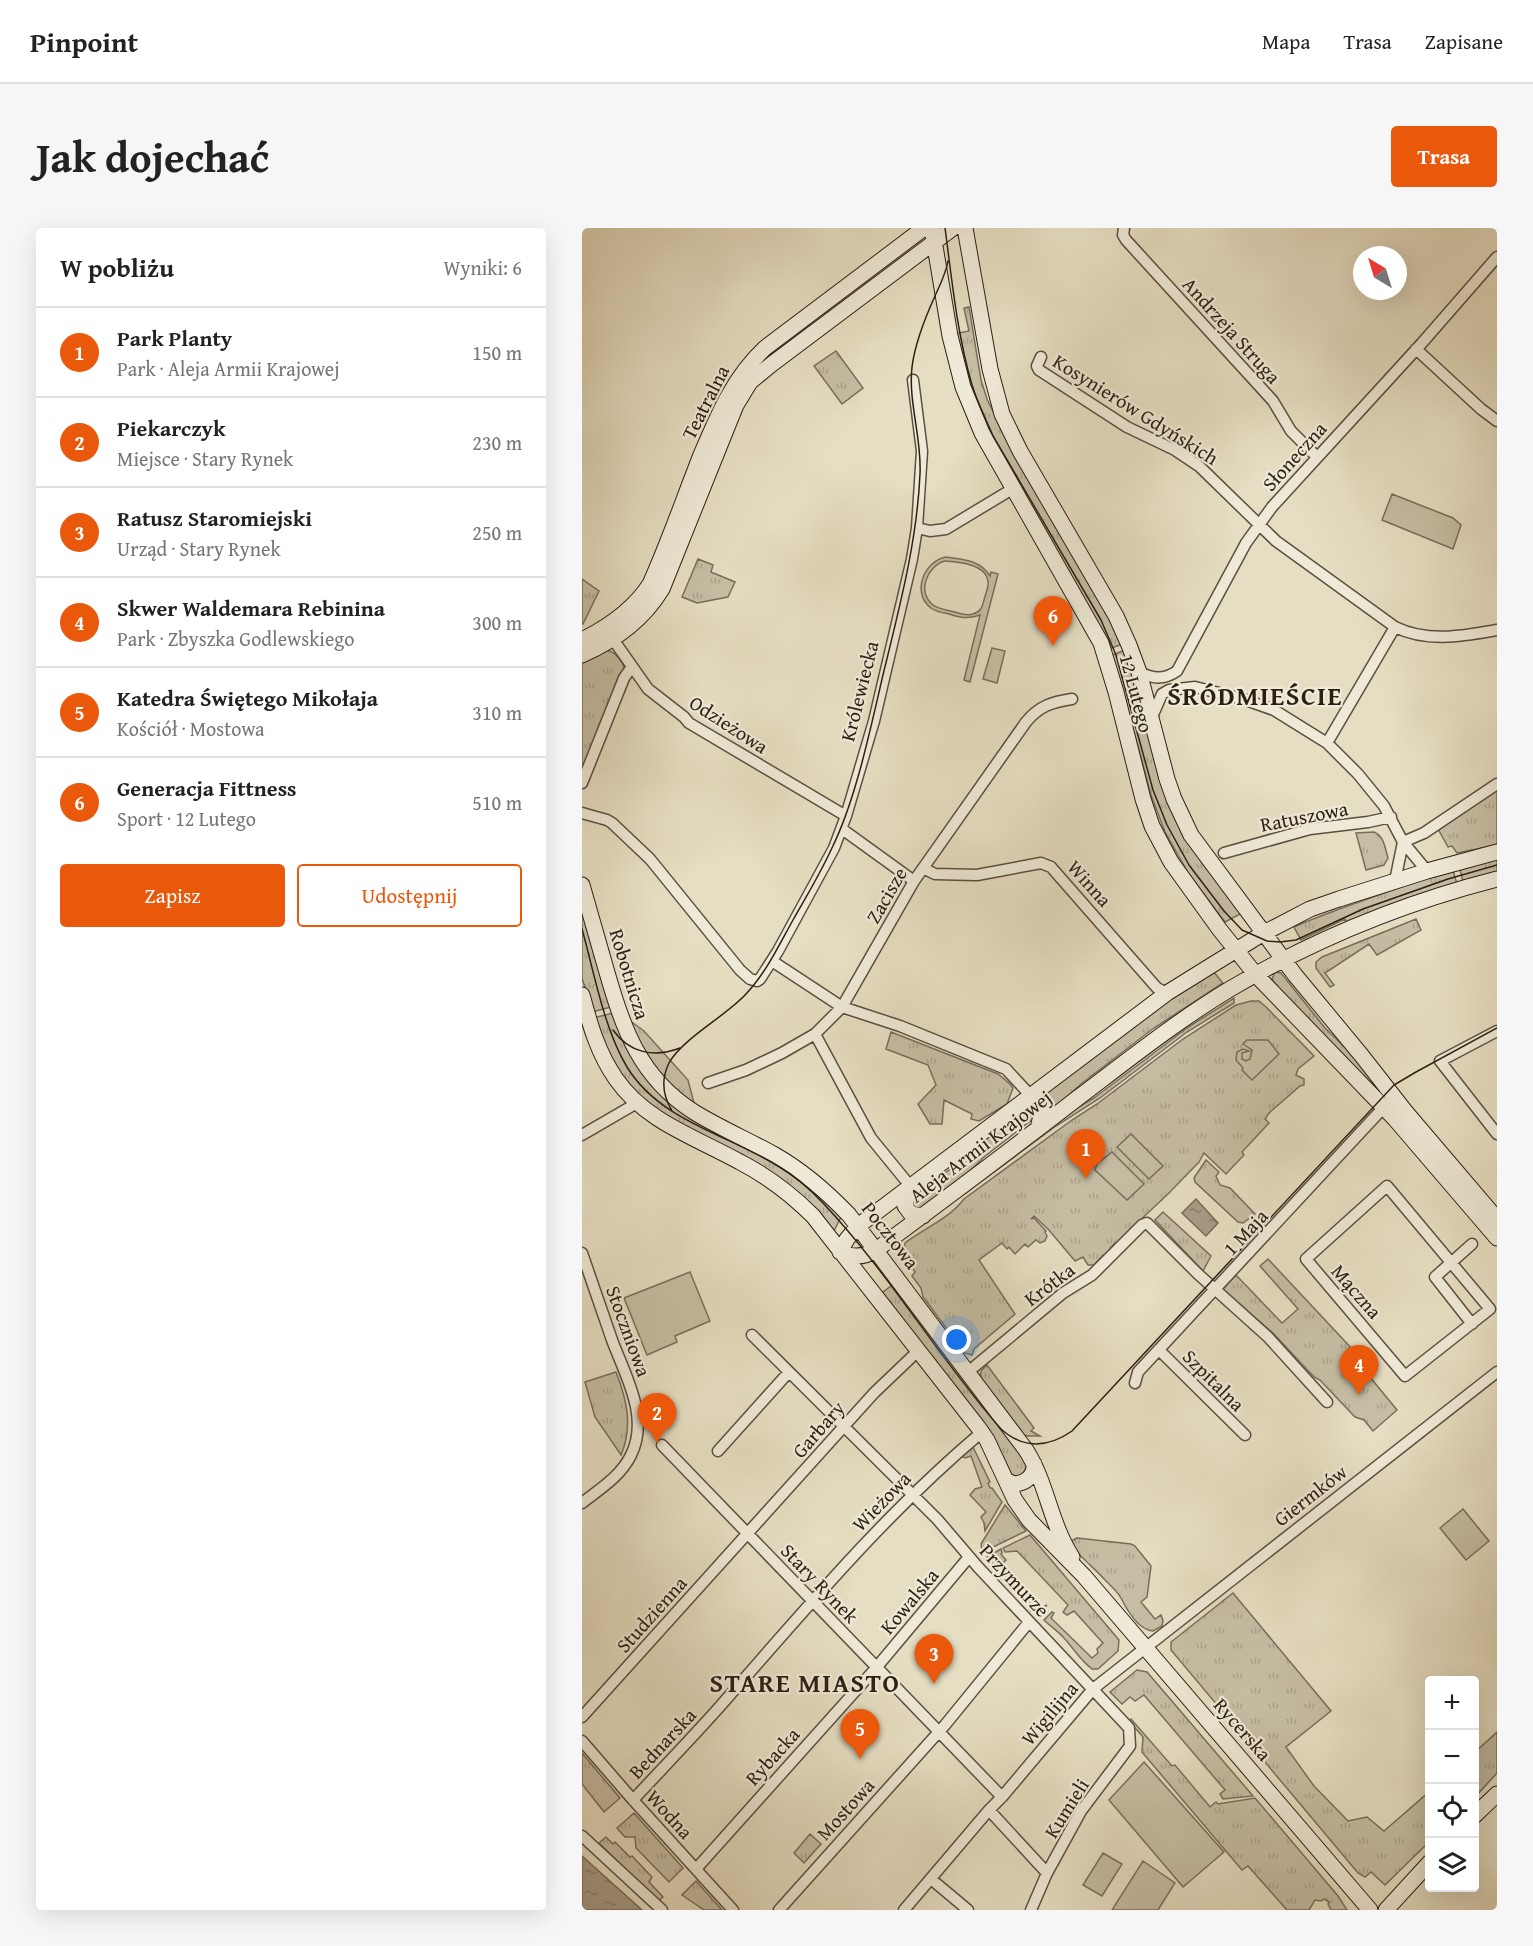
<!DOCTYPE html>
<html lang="pl">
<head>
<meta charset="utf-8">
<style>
	body { margin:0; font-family:"Gentium Book Plus",serif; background:#f6f6f6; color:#222 }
	.controls { position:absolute; right:18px; bottom:18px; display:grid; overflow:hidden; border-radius:6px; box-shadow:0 6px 24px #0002 }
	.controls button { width:54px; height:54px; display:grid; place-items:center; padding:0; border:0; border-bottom:2px solid #e0e0e0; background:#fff; color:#222; font:30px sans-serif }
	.compass { position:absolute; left:771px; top:18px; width:54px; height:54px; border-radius:50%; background:#fff; box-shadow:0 6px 24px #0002; rotate:322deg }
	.you { position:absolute; left:375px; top:1112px; width:21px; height:21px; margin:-15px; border:4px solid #fff; border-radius:50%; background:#1a73e8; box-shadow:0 0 0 9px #1a73e833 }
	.badge { display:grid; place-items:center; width:39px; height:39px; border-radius:50%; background:#ea580c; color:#fff; font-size:20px; font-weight:700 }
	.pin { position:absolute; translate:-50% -50px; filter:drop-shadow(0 2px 3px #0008) }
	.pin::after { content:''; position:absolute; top:32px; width:21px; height:18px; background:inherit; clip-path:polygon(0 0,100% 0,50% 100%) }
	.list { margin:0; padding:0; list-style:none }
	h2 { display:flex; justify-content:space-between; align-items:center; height:78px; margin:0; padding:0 24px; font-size:26px }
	h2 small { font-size:20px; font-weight:400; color:#767676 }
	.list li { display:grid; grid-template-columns:39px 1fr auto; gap:18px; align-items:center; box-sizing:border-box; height:90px; padding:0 24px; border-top:2px solid #e0e0e0 }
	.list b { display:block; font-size:22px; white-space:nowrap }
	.list p { margin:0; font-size:20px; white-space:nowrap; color:#767676 }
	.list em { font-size:20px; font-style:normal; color:#767676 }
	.actions { display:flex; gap:12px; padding:18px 24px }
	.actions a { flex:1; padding:14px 0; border:2px solid #ea580c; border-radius:6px; text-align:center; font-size:21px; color:#ea580c }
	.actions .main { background:#ea580c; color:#fff }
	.icon { flex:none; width:33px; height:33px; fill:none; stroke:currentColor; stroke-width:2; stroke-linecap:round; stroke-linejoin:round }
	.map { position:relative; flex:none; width:915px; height:1682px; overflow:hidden; border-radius:6px }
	header { display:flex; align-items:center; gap:36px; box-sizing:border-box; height:84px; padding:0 30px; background:#fff; border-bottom:2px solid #e0e0e0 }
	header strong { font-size:28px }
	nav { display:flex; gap:33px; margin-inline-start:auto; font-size:21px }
	.intro { display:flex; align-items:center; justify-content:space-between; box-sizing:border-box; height:144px; padding:0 36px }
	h1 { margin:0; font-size:42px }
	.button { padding:15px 27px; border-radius:6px; background:#ea580c; color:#fff; font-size:21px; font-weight:700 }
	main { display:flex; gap:36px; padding:0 36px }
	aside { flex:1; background:#fff; border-radius:6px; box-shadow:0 6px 24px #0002 }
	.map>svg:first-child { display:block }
	.grass { fill:url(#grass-tufts); stroke:#786e5c; stroke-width:1.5 }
	.garden { fill:#c6bea4; stroke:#786e5c; stroke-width:1.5; fill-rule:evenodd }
	.water { fill:url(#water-ripples); stroke:#756b59; stroke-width:1.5 }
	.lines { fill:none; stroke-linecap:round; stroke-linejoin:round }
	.street-casing { stroke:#5a4f40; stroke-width:13 }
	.secondary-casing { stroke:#2b1f14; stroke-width:17 }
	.street { stroke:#efead7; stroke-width:10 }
	.secondary { stroke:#efead7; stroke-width:15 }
	.tram { stroke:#2b1f14; stroke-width:1.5 }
	.labels { text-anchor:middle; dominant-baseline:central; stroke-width:4.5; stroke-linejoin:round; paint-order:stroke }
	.street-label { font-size:20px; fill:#2b1f14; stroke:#efead7 }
	.district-label { font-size:26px; font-weight:bold; letter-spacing:1.5px; fill:#2b1f14; stroke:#efead7 }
</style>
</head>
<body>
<header>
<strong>Pinpoint</strong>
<nav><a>Mapa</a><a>Trasa</a><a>Zapisane</a></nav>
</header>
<div class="intro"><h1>Jak dojechać</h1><a class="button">Trasa</a></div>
<main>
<aside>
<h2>W pobliżu<small>Wyniki: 6</small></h2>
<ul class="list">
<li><span class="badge">1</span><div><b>Park Planty</b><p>Park · Aleja Armii Krajowej</p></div><em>150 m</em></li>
<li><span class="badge">2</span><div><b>Piekarczyk</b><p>Miejsce · Stary Rynek</p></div><em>230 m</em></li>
<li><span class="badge">3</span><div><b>Ratusz Staromiejski</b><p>Urząd · Stary Rynek</p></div><em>250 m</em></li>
<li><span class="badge">4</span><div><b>Skwer Waldemara Rebinina</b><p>Park · Zbyszka Godlewskiego</p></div><em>300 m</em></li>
<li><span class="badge">5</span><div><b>Katedra Świętego Mikołaja</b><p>Kościół · Mostowa</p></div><em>310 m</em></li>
<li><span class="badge">6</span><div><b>Generacja Fittness</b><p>Sport · 12 Lutego</p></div><em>510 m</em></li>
</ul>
<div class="actions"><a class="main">Zapisz</a><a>Udostępnij</a></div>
</aside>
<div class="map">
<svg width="915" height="1682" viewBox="0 0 915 1682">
	<defs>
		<pattern id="grass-tufts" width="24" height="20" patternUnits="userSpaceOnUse" patternTransform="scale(1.5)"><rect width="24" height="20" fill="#c6bea4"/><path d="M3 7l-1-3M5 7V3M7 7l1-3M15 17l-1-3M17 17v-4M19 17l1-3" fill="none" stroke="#aaa38c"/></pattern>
		<pattern id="water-ripples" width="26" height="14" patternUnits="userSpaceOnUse" patternTransform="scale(1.5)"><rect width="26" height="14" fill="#a69d87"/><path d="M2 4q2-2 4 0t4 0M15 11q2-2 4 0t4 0" fill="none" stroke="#877f6d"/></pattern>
	</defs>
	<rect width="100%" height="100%" fill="#e6dec2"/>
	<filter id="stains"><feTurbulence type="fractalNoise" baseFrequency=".00333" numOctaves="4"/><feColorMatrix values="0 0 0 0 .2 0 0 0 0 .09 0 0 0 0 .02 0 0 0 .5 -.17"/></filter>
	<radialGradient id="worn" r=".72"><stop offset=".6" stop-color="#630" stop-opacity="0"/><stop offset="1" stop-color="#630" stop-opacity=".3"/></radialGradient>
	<path class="grass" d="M 387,79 L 399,152 L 405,171 L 418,198 L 500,339 L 541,416 L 526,421 L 411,215 L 389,166 L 372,106 L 387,103 L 382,80 Z
		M 254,123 L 281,160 L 260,176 L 232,138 Z
		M 116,331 L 131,337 L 129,344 L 153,354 L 146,369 L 115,375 L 100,369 Z
		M 0,351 L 17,363 L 1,396 L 0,395 Z
		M 24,422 C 35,424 41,435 44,445 L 0,555 L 0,433 Z
		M 543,422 L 576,541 L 660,685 L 643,694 L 607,646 L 583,604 L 569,567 L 556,518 L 528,428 Z
		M 915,561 L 915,617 L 875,625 L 870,618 L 866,619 L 856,601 Z
		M 792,604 C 802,608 803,620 806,630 L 802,637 L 784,642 L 774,605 Z
		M 915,629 L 915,645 L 881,654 L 877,637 Z
		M 870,639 L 875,656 L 765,695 L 763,691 L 719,712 L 712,699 C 764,676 818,662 870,639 Z
		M 0,676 L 29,779 L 10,784 L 0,750 Z
		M 834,691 L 839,702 L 795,727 L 787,716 L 743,745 L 752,757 L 748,759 L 734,740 L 734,734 L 740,729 Z
		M 630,742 L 641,755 L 572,800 L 499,856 L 466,886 L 465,878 L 459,868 L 563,787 Z
		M 693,744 L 699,745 L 743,800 L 775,831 L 794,858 L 792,859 L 695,759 L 690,751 Z
		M 652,770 L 652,775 L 605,804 L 518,870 L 474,898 L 381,967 L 477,891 L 512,870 L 605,800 Z
		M 669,773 L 677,773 L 684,779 L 732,828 L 716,841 L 714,847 L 722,851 L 722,857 L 718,858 L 687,885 L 683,891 L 687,895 L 660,924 L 662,927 L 644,946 L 622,925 L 617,934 L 586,966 L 537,1012 L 537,1016 L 533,1015 L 528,1020 L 530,1023 L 524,1029 L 521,1027 L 512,1037 L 506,1037 L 501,1029 L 493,1033 L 466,1001 L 452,988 L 449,991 L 452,990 L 464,1003 L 463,1004 L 465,1008 L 463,1013 L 458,1015 L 454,1012 L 446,1019 L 443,1016 L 433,1026 L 427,1019 L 425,1021 L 420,1015 L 397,1032 L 433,1086 L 392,1121 L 390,1127 L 383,1125 L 341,1069 L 339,1060 L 330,1048 L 333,1044 L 322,1027 L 323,1015 C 342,1000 367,991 382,971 L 490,892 L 515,876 L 601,811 L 654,777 Z
		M 31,785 L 59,841 L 214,946 L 260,987 L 252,1003 L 68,880 L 34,842 L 11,790 Z
		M 47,792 L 62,803 L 106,852 L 113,879 L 71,842 Z
		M 309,804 L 416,846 L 428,856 L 431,860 L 425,876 L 397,893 L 389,891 L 390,886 L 362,872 L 360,896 L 348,896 L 336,876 L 354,857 L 346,837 L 304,821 Z
		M 445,877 L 454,880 L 452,890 L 402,929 L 382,949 L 340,982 L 331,983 L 330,970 L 384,929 L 412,903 Z
		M 624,932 L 637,944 L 634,948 L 638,957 L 648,960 L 673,986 L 661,995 L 656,994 L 613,954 L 612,950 Z
		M 581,984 L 629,1028 L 621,1043 L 573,992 Z
		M 686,1031 L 772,1123 L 769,1126 L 815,1182 L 791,1203 L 782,1192 L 773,1189 L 738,1152 L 732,1149 L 691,1105 L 640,1062 L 654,1047 L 700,1095 L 716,1081 L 678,1038 Z
		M 313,1055 L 448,1240 L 433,1253 L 297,1067 Z
		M 405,1137 L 452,1200 L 449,1203 L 458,1208 L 441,1208 L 398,1151 L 399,1143 Z
		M 34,1144 C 45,1172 51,1198 39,1227 L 13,1189 L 3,1154 Z
		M 390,1217 L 408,1254 L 406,1255 L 408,1260 L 410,1260 L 420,1274 L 403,1303 L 402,1295 L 399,1289 L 404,1284 L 388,1267 L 393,1261 L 400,1259 L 389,1228 L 383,1230 L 380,1228 Z
		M 423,1277 L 444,1303 L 403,1323 L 400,1322 L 399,1316 Z
		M 448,1307 L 537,1412 L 536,1423 L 516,1441 L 510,1441 C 497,1431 493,1422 482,1410 C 475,1402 469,1399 462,1392 L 470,1384 L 472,1385 L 469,1390 L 510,1430 L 516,1425 L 515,1421 L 521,1415 L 492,1383 L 485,1387 L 481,1384 L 486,1377 L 435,1323 L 423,1324 L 421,1320 Z
		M 495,1310 L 549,1316 L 553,1318 L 569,1338 L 565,1369 L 559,1374 L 573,1391 L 579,1387 L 581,1392 L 580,1398 L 571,1403 C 556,1402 545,1382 539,1370 C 535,1363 528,1357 523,1352 C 515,1342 491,1324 489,1313 Z
		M 419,1321 L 420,1325 L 419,1326 L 424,1332 L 419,1337 L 459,1380 L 465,1377 L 459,1384 L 456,1381 L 453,1384 L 449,1383 L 430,1354 L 404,1332 L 405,1329 Z
		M 651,1365 L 749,1483 L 704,1519 L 732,1558 L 766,1593 L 785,1589 L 802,1603 L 847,1564 L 847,1614 L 803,1657 L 789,1644 L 783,1649 L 776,1645 L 589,1422 L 589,1414 Z
		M 555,1442 L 565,1444 L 671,1568 L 641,1571 L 638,1566 L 643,1562 L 562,1467 L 553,1473 L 548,1469 L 540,1476 L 528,1464 Z
		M 549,1491 L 590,1538 L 593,1537 L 628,1579 L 634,1574 L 636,1576 L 673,1570 L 756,1668 L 765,1682 L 749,1682 L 746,1676 L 747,1674 L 742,1671 L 739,1673 L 733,1672 L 727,1682 L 705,1682 L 666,1638 L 660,1642 L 560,1524 L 561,1509 L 547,1493 Z
		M 915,1504 L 915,1545 L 893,1569 L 893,1524 Z
		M 0,1525 L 38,1570 L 22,1584 L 0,1556 Z
		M 52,1585 L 101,1640 L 87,1654 L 54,1620 L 53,1609 L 43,1609 L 35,1600 Z
		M 228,1606 L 239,1616 L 222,1635 L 212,1625 Z
		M 24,1609 L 31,1616 L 33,1614 L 48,1629 L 50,1628 L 70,1649 L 67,1654 L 81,1669 L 76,1673 L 17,1615 Z
		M 114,1653 L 140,1682 L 122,1682 L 100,1667 Z"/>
	<path class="garden" d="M 810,266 L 871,290 L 879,297 L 871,321 L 800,292 Z
		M 364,329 C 380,331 398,332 408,348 L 409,344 L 416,346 L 388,454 L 382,452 L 398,387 C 386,391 379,390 367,386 C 361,385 354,384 349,380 C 329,365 342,333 364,329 ZM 363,333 C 376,334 405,336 406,354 C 407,359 403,367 402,372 C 400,379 399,384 391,386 C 385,388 379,386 373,384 C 366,382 356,381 351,377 C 334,364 346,337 363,333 Z
		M 410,420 L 423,423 L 415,455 L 401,451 Z
		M 665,812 L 686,812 L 697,826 L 670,852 L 660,842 L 661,840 L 654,832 L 655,824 L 661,821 L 667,823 L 660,825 L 660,831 L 664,833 L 668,831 L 670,822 L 661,816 Z
		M 549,906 L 581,938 L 567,951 L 535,919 Z
		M 530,924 L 562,956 L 545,972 L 513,942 L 515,936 Z
		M 108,1044 L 128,1093 L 93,1108 L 95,1114 L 65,1127 L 42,1070 Z
		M 881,1281 L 907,1313 L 884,1332 L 858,1300 Z
		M 562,1534 L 642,1624 L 601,1659 L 527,1572 Z
		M 521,1625 L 540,1636 L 520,1668 L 501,1657 Z
		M 561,1633 L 593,1655 L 576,1682 L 530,1682 Z"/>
	<path class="water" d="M 614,971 L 636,995 L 624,1008 L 600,985 Z
		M 0,1628 L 60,1682 L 0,1682 Z"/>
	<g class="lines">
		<g class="street-casing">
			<path id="street" d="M 542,0 L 541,7 L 544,12 L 691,173 L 709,203 L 735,229
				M 834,121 L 899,181 L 915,193
				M 459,129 L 455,138 L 457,142 L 545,199 L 593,222 L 617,238 L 694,313 L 813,399 C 846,415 881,408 915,402
				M 335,300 L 348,303 L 364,301 L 432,260
				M 28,407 L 66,461 L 102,489 L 107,495 L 264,588
				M 557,444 C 571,451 582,452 595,443 L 664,315 L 690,279 L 840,115 L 915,29
				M 570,489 L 580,466 L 587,462 L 613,459 L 661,471 L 692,482 L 745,515 L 776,546 L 802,578 L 821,614 L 845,643
				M 745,515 L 813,399
				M 0,555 L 42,450 L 49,440
				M 0,585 L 25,592 L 30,595 L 68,631 L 158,742 L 168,751 L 175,753 L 178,751 L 196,723 L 252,620 L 264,588 L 292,493 L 330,331 L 335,300 L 340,223 L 331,152
				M 260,601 L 332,653
				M 821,614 L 842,605 L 915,556
				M 642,625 L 728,601 L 786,594 L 809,589
				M 341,640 L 353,646 L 395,647 L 459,635 L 469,639 L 575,760 L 585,765
				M 813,653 L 821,614
				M 190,733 L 260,779 L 318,798 L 424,841 L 449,868
				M 915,803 L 858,833 L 915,906
				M 233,806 L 289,910 L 329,959
				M 126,855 L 164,842 L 200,825 L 233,806 L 260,779 L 332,653 L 444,494 C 457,478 470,474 490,471
				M 0,907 L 55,875
				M 805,958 L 908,1081 L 823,1148 L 724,1031 Z
				M 890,1016 L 853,1049 L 890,1096
				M 0,1025 C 10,1054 20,1083 30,1112 C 43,1147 68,1189 49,1227 C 39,1248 18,1261 0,1275
				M 170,1107 L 355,1291 L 396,1339 L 547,1500 L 548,1518 L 499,1583 L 465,1645 L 449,1682
				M 577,1122 L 663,1207
				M 386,1144 L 481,1065 L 510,1047 L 560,997 L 565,995 L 616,1046 L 686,1109 L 745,1174
				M 553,1155 L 556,1144 L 802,879
				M 80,1217 L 420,1569
				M 136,1223 L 207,1144
				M 0,1489 L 292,1165 L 336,1123
				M 0,1513 L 51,1572 L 151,1682
				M 51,1572 C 78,1543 105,1515 132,1485 C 218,1388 300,1288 400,1204
				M 407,1582 L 465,1645
				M 0,1608 L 80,1682
				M 114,1641 L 294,1440 L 387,1329
				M 349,1651 L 386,1682
				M 197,1682 L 363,1497 L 447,1394
				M 322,1682 L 407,1582 L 420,1569 L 511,1461 L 915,1144"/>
		</g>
		<g class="secondary-casing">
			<path id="secondary" d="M 350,0 L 368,108 L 381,159 L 400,205 L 519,415 L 534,464 L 561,571 L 570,598 L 589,634 L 638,702 L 674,747 L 813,891 L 915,1010
				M 383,0 L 408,141 L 420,186 L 438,223 L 534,388 L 547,417 L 557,444 L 585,551 L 592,571 L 609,607 L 713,747 L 780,828 L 823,883 L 915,991
				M 0,412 C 26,399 52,381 68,356 C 87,314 102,270 119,227 C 136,187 151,150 183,120 L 342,0
				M 0,427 C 32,413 62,391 80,361 L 154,177 L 168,154 L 190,136 L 371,0
				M 0,657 C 8,685 16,713 24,741 C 41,800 57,849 112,884 C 138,900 166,912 193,927 C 221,943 245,964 267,987 L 444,1222 C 465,1255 468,1295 490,1329
				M 0,767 C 8,797 16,825 34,851 C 64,894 113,909 158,934 C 185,948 209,966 231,988 L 396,1199 L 405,1212 L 433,1272 L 447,1292 L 502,1348 L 788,1682
				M 449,868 L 460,883 L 456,901
				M 331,961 L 324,972 L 323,978 L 329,986 L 341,988
				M 258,1024 L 265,1011 L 276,998 L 585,765 L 680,706 L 728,681 L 757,671 L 845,643 L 915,624
				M 258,1024 C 271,1030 283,1029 294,1022 C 362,972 430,921 497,869 C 546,832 595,793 648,761 C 731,712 821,675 915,651
				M 424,1252 L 431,1256 C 443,1256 453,1248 452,1236
				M 892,1588 L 915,1566
				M 804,1682 L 848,1634"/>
		</g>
		<use href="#street" class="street"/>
		<use href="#secondary" class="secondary"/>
		<path class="tram" d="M 363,0 C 370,52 375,106 390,157 C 395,174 404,191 411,208 L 519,392 L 534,427 L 571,562 L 585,597 L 607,637 L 642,683 L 660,702 L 685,713 L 698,714 L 714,712 L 781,681 L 866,651 L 915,637
			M 0,701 C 12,744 22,801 45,839 C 78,893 145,906 196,938 C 213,948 228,961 241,975 C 307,1045 356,1129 419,1201 C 441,1221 466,1220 490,1203 L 812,857 L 834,844 L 915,800
			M 31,802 C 47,825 72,830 98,820
			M 90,883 C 81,868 79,851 87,835 C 100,811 144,788 164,766 C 184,745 197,717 211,692 C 224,669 238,646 249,622 C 274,572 288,502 301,447 C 317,381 335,314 338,246 C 340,210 326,174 330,139 C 333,115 343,90 353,68 C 358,57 364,45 366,33"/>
	</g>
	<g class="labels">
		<g class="street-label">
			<text transform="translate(650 102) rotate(48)">Andrzeja Struga</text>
			<text transform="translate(123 174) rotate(-63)">Teatralna</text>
			<text transform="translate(554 181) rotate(32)">Kosynierów Gdyńskich</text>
			<text transform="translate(712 228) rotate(-48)">Słoneczna</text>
			<text transform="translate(277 463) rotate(-76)">Królewiecka</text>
			<text transform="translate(555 465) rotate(75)">12 Lutego</text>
			<text transform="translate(147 496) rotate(33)">Odzieżowa</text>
			<text transform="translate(722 588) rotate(-11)">Ratuszowa</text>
			<text transform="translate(508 655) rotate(48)">Winna</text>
			<text transform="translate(304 667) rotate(-60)">Zacisze</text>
			<text transform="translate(48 746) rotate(73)">Robotnicza</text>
			<text transform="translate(398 918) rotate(-37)">Aleja Armii Krajowej</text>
			<text transform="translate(663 1004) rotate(-47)">1 Maja</text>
			<text transform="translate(309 1007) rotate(52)">Pocztowa</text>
			<text transform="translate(467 1056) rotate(-37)">Krótka</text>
			<text transform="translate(775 1063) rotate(49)">Mączna</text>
			<text transform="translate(47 1103) rotate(70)">Stoczniowa</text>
			<text transform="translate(632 1152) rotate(45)">Szpitalna</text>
			<text transform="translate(236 1201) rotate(-49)">Garbary</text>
			<text transform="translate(728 1267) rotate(-38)">Giermków</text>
			<text transform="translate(299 1273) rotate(-46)">Wieżowa</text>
			<text transform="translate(433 1352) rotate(47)">Przymurze</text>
			<text transform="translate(238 1355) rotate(46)">Stary Rynek</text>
			<text transform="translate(327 1373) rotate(-50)">Kowalska</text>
			<text transform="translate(69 1386) rotate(-48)">Studzienna</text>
			<text transform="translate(467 1485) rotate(-50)">Wigilijna</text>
			<text transform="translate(661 1501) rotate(49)">Rycerska</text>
			<text transform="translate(80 1515) rotate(-47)">Bednarska</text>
			<text transform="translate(190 1528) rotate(-48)">Rybacka</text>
			<text transform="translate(484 1580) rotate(-58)">Kumieli</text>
			<text transform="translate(263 1581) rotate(-48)">Mostowa</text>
			<text transform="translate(88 1586) rotate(48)">Wodna</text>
		</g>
		<g class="district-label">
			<text x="673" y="467">ŚRÓDMIEŚCIE</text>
			<text x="223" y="1454">STARE MIASTO</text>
		</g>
	</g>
	<rect width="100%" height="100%" filter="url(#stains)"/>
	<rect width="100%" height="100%" fill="url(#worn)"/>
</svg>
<div class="controls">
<button>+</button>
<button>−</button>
<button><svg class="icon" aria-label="locate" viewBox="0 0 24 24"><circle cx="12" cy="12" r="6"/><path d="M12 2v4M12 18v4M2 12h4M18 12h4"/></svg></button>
<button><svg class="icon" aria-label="layers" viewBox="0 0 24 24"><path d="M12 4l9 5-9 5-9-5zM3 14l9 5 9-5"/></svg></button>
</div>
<svg class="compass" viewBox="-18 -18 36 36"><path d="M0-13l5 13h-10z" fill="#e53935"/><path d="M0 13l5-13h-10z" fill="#767676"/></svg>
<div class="you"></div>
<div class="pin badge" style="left:504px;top:951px">1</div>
<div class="pin badge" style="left:75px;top:1215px">2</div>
<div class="pin badge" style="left:352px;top:1456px">3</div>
<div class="pin badge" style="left:777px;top:1167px">4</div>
<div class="pin badge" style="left:278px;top:1531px">5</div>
<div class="pin badge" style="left:471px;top:418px">6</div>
</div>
</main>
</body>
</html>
